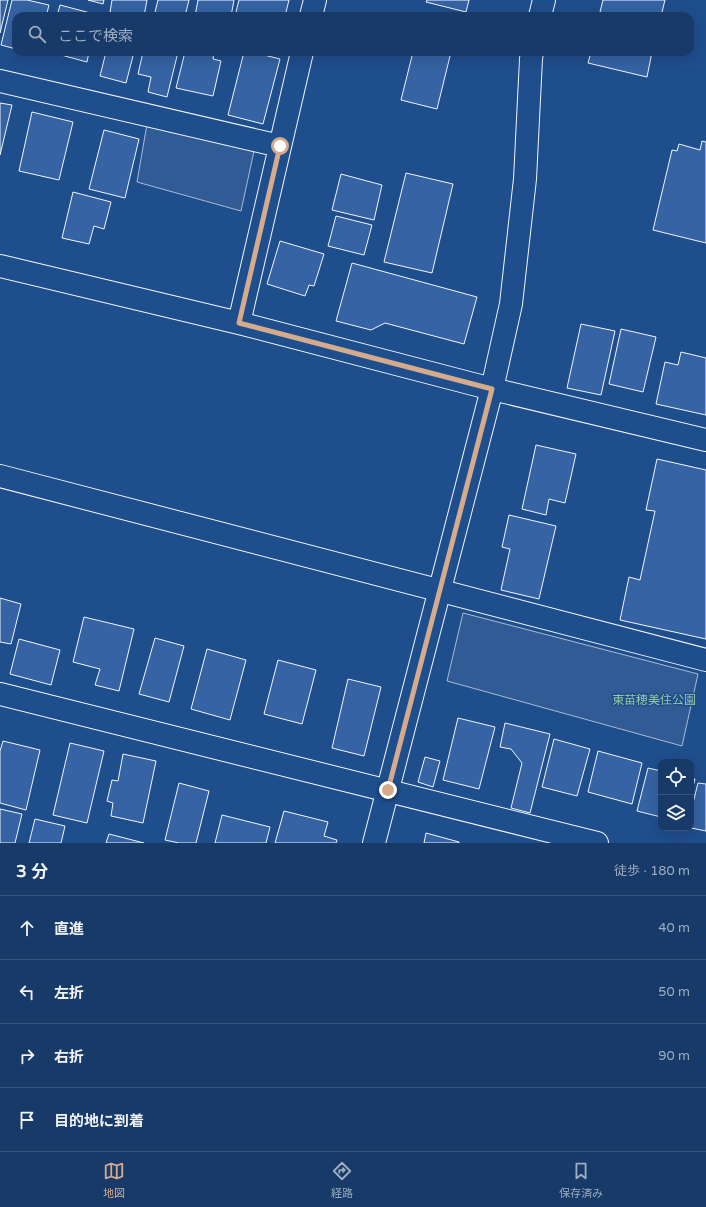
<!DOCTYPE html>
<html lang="ja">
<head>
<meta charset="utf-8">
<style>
	body { margin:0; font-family:"Varela Round","Noto Sans JP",sans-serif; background:#20416f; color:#f1f3f6 }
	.controls { position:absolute; right:12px; bottom:12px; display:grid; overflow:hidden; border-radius:8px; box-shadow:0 4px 16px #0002 }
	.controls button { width:36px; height:36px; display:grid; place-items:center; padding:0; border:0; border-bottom:1px solid #36547d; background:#173a69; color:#f1f3f6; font:20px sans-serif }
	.stop { position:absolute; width:12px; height:12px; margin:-9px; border:3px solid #d6ab8b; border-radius:50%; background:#fff }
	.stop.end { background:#d6ab8b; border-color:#fff; box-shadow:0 1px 4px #0008 }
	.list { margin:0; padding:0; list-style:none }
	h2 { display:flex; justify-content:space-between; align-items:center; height:52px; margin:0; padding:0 16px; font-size:17px }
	h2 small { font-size:13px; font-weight:400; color:#9eadc0 }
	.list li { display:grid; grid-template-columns:26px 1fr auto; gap:12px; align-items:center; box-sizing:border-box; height:64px; padding:0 16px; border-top:1px solid #36547d }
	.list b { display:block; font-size:15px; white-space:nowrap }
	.list em { font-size:13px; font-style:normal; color:#9eadc0 }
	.icon { flex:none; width:22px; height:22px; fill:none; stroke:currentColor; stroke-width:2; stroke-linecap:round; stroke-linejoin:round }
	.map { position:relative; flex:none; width:706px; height:843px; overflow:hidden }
	.search { position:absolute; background:#173a69; box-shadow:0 4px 16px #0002; left:12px; right:12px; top:12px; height:44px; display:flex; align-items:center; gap:10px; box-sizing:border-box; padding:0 14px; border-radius:12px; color:#9eadc0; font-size:15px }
	.sheet { height:308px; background:#173a69 }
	nav { display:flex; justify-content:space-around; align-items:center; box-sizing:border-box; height:56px; border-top:1px solid #36547d; background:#173a69; font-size:11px; color:#9eadc0 }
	nav a { display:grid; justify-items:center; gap:2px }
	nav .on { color:#d6ab8b }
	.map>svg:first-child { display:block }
	.built { fill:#305b95; stroke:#a8bbd7 }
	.building { fill:#3563a3; stroke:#f2f6ff }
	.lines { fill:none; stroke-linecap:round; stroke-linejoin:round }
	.minor-casing { stroke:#f2f6ff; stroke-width:24 }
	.minor { stroke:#1f4e8c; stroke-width:22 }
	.route { stroke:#d6ab8b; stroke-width:5 }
	.labels { text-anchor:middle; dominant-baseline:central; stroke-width:3; stroke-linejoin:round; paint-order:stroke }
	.park-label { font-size:12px; fill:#97c8a6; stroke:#1f4e8c }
</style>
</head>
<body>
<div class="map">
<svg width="706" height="843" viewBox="0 0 706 843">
	<rect width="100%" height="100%" fill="#1f4e8c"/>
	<path class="built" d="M 147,124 L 254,151 L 241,211 L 137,182 Z
		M 463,613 L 698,674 L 682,746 L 447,681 Z"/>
	<path class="building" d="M 0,0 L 8,0 L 0,33 Z
		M 12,0 L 27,0 L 49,5 L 47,13 L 53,14 L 52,16 L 16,16 L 16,49 L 1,45 Z
		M 88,0 L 104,0 L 103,4 Z
		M 112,0 L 147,0 L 144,16 L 126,16 L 110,12 Z
		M 158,0 L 189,0 L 185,16 L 154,16 Z
		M 198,0 L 234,0 L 231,16 L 195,16 Z
		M 239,0 L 289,0 L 285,16 L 235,16 Z
		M 427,0 L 469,0 L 466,12 L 426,2 Z
		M 603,0 L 665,0 L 661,16 L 599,16 Z
		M 60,5 L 98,15 L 98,16 L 57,16 Z
		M 50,52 L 89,52 L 87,62 Z
		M 106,52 L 134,52 L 126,83 L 100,76 Z
		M 143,52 L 178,52 L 167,97 L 148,92 L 151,77 L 138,74 Z
		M 185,52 L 214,52 L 213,59 L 221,61 L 213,96 L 176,88 Z
		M 244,52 L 252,52 L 280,59 L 263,124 L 228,115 Z
		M 413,52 L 451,52 L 437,109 L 401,100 Z
		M 591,52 L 652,52 L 647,77 L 588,63 Z
		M 0,103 L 12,105 L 0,155 Z
		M 32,112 L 73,122 L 59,180 L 19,171 Z
		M 104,130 L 139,139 L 125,198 L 89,189 Z
		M 702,141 L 706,142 L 706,243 L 653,230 L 672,150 L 677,151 L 679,144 L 700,150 Z
		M 406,173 L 453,184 L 432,273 L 384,262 Z
		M 341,174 L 382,185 L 374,220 L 332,210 Z
		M 73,192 L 111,202 L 104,229 L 94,226 L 89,244 L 62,238 Z
		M 336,216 L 372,225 L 364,255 L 328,246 Z
		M 280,241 L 324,254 L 314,286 L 309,285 L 305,296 L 267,284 Z
		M 352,263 L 477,297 L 464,344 L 385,323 L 371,330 L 336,321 Z
		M 581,324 L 615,331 L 601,395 L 567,388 Z
		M 621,329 L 656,337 L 643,392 L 609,384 Z
		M 681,352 L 706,358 L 706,415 L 656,404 L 665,362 L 678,365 Z
		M 536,445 L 576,454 L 565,503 L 549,499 L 546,515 L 522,509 Z
		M 657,459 L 706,470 L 706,639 L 620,620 L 629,577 L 640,580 L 655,511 L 646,510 Z
		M 509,515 L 556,526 L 539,599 L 501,590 L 510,549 L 502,547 Z
		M 0,598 L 21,604 L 11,644 L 0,642 Z
		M 84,617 L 134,629 L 119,691 L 95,685 L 100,669 L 73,662 Z
		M 155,638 L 184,646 L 169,702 L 139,694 Z
		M 19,639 L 60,650 L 51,685 L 10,674 Z
		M 207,649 L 246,660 L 230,720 L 191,709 Z
		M 278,660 L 316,670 L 302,724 L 264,714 Z
		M 348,679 L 381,687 L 364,756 L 332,748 Z
		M 458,718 L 495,727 L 479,789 L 443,780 Z
		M 505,723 L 550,734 L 530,813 L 511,808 L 522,763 L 511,749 L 500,747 Z
		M 554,739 L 590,749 L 577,796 L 542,787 Z
		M 3,741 L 40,750 L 26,810 L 0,803 L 0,751 Z
		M 70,743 L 104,751 L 87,823 L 53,815 Z
		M 598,751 L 642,763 L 632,804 L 588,792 Z
		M 123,754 L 156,761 L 143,823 L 111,816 L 113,803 L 107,801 L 112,780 L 118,781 Z
		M 425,757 L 440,761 L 433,787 L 418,782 Z
		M 648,768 L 661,771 L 661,817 L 637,811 Z
		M 691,779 L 695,779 L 691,794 Z
		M 179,783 L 209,791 L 196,843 L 179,843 L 165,840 Z
		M 698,783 L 706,784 L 706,831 L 691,828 L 691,811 Z
		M 0,809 L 22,814 L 15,843 L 0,843 Z
		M 284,811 L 328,822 L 324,836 L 337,840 L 336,843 L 275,843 Z
		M 222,815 L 270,827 L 266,843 L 215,843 Z
		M 35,819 L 65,826 L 61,843 L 29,843 Z
		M 426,833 L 459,842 L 459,843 L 424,843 Z
		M 109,834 L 144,843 L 106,843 Z"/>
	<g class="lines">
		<g class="minor-casing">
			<path id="minor" d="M 311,16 L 315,0
				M 540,16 L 544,0
				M 0,81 L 280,146
				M 0,266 L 239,323 L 492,389 L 706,440
				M 239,323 L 302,52
				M 0,476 L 706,660
				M 0,694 L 597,843
				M 374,843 L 492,389 L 511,304 L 525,179 L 531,59 L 532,52"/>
		</g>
		<use href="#minor" class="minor"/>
	</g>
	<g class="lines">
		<path class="route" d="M 280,146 L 239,323 L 492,389 L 388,790"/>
	</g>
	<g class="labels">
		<g class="park-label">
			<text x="654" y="700">東苗穂美住公園</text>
		</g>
	</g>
</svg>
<div class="controls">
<button><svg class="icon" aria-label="locate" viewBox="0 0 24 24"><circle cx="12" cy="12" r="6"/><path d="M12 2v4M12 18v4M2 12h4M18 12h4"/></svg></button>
<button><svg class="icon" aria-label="layers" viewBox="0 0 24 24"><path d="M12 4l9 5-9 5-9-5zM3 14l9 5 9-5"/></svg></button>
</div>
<div class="stop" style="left:280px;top:146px"></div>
<div class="stop end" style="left:388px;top:790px"></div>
<div class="search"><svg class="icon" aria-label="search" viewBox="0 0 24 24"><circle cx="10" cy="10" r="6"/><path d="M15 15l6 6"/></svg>ここで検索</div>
</div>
<section class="sheet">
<h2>3 分<small>徒歩 · 180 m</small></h2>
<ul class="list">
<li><svg class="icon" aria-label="ahead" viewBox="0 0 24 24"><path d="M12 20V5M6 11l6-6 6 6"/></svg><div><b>直進</b></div><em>40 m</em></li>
<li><svg class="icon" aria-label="left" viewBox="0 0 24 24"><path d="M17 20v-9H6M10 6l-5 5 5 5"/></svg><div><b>左折</b></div><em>50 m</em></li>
<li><svg class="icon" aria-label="right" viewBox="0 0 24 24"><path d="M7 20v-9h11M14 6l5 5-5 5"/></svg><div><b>右折</b></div><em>90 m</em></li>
<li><svg class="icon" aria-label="arrive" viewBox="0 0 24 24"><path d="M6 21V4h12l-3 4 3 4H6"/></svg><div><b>目的地に到着</b></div></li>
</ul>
</section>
<nav>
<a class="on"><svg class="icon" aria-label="map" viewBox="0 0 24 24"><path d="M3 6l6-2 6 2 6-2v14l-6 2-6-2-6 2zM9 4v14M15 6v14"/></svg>地図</a>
<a><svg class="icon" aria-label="directions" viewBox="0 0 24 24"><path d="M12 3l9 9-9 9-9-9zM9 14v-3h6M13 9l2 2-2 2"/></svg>経路</a>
<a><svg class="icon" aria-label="saved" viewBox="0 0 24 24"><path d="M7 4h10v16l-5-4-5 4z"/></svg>保存済み</a>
</nav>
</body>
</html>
